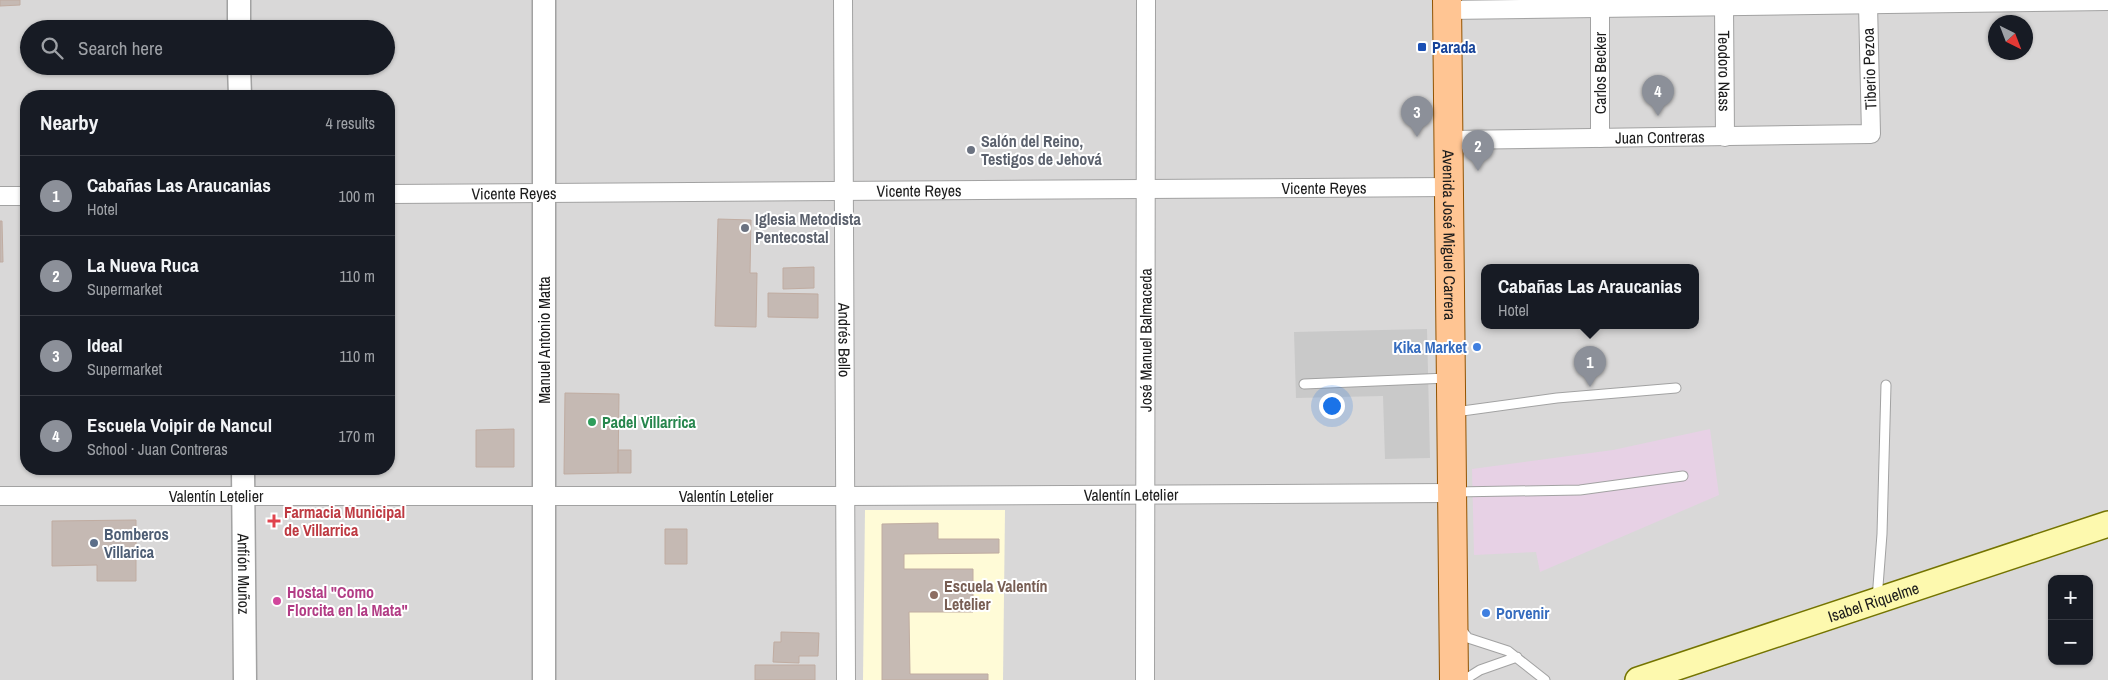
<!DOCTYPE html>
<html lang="en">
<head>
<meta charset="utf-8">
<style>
	body { margin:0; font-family:"Archivo Narrow",sans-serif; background:#242831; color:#f1f3f6 }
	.controls { position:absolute; right:15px; bottom:15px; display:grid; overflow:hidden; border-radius:10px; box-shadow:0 1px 4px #0004 }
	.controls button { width:45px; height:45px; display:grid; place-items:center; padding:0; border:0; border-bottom:1px solid #363941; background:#171b24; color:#f1f3f6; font:25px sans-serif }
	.compass { position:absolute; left:1988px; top:15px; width:45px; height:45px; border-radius:50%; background:#171b24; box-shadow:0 1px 4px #0004; rotate:138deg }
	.you { position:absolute; left:1331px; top:405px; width:18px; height:18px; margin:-12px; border:4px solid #fff; border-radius:50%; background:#1a73e8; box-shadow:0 0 0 8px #1a73e833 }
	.badge { display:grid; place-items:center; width:32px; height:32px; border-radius:50%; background:#8c9099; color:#fff; font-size:16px; font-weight:700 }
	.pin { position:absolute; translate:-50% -41px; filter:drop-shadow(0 1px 2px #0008) }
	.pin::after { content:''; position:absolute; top:26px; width:18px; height:15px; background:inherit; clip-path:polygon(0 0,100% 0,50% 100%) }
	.popup { position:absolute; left:1481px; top:264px; width:218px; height:65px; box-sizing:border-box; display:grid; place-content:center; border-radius:10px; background:#171b24; filter:drop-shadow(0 1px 4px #0005); font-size:16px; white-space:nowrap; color:#9ea1a6 }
	.popup b { font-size:19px; color:#f1f3f6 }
	.popup::after { content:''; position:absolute; left:50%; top:100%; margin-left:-10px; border:10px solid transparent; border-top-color:#171b24 }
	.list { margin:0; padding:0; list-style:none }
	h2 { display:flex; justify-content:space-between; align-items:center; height:65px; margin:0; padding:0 20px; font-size:21px }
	h2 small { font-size:16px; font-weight:400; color:#9ea1a6 }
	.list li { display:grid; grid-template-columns:32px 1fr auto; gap:15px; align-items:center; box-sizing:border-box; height:80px; padding:0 20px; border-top:1px solid #363941 }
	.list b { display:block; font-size:19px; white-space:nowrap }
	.list p { margin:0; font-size:16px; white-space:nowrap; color:#9ea1a6 }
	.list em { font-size:16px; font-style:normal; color:#9ea1a6 }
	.icon { flex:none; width:28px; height:28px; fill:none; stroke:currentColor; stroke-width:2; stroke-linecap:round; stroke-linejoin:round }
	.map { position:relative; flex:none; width:2108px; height:680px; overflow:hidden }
	.search { position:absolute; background:#171b24; box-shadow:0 1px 4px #0004; left:20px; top:20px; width:375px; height:55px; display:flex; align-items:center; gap:12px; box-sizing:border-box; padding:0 18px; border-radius:28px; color:#9ea1a6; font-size:19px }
	.panel { position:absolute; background:#171b24; box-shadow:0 1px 4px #0004; left:20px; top:90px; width:375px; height:385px; border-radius:20px }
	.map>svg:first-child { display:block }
	.residential { fill:#d9d8d8; fill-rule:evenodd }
	.industrial { fill:#e7d1e5 }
	.education { fill:#fffbd7 }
	.religious { fill:#c9c9c9 }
	.building { fill:#c5b9b3; stroke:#c0aca1 }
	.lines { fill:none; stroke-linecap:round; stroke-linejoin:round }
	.service-casing { stroke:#a2a2a2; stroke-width:11 }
	.minor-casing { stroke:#a2a2a2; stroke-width:20 }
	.tertiary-casing { stroke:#a2a2a2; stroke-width:25 }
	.secondary-casing { stroke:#747400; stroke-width:28 }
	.primary-casing { stroke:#925300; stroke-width:30 }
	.service { stroke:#fff; stroke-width:9 }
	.minor { stroke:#fff; stroke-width:18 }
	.tertiary { stroke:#fff; stroke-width:22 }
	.secondary { stroke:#fdf9ae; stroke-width:25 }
	.primary { stroke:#ffc593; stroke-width:28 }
	.transit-dot { fill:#1a4fb4; stroke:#fff; stroke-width:2 }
	.worship-dot { fill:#6b7280; stroke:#fff; stroke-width:2 }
	.shop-dot { fill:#3f7fe0; stroke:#fff; stroke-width:2 }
	.leisure-dot { fill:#2e9e5b; stroke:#fff; stroke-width:2 }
	.health-dot { fill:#e0444e; stroke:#fff; stroke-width:2 }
	.service-dot { fill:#5c6f8a; stroke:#fff; stroke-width:2 }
	.education-dot { fill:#8d6e63; stroke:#fff; stroke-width:2 }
	.hotel-dot { fill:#d1479c; stroke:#fff; stroke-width:2 }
	.labels { text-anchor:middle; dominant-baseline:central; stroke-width:4; stroke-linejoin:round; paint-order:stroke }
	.transit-label { font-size:16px; font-weight:bold; fill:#164399; stroke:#fff; text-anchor:start }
	.street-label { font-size:16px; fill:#1b1b1b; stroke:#fff }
	.worship-label { font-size:16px; font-weight:bold; fill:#5b616d; stroke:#fff; text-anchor:start }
	.shop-label { font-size:16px; font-weight:bold; fill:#366cbe; stroke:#fff; text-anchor:end }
	.leisure-label { font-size:16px; font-weight:bold; fill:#27864d; stroke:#fff; text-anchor:start }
	.health-label { font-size:16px; font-weight:bold; fill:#be3a42; stroke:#fff; text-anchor:start }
	.service-label { font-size:16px; font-weight:bold; fill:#4e5e75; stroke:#fff; text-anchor:start }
	.education-label { font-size:16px; font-weight:bold; fill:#785e54; stroke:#fff; text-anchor:start }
	.hotel-label { font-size:16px; font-weight:bold; fill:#b23c85; stroke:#fff; text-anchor:start }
</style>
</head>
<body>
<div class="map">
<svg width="2108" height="680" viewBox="0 0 2108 680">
	<rect width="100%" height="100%" fill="#eee8e0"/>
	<path class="residential" d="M 0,0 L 2108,0 L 2108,680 L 0,680 ZM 1996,22 L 2026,22 L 2026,52 L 1996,52 ZM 29,29 L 386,29 L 386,66 L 29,66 ZM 26,96 L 389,96 L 389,469 L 26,469 ZM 1485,268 L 1695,268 L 1695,326 L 1485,326 ZM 2052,579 L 2089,579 L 2089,661 L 2052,661 Z"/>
	<path class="industrial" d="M 1710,429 L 1719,495 L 1540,572 L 1536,552 L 1474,555 L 1472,469 L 1613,450 Z"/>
	<path class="education" d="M 865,510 L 1005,510 L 1003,680 L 863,680 Z"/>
	<path class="religious" d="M 1427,329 L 1430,458 L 1385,459 L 1383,396 L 1296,398 L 1294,332 Z"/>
	<path class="building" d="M 0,0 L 20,0 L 20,5 L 0,6 Z
		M 718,219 L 751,220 L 750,273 L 757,273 L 756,327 L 715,326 Z
		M 0,221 L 2,221 L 3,262 L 0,262 Z
		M 814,267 L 814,288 L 783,289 L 783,268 Z
		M 768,293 L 818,294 L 818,318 L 768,317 Z
		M 565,393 L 619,394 L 618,473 L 564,474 Z
		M 514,429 L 514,467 L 476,467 L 476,430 Z
		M 618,450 L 631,450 L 631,473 L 618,473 Z
		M 136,520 L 136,581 L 97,581 L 97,565 L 52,566 L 52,521 Z
		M 938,523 L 938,539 L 999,539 L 999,553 L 904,554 L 904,569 L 973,569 L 973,612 L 909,612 L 910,674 L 988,674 L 988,680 L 882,680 L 882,524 Z
		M 665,529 L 687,529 L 687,564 L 665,564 Z
		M 781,632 L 819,633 L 818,656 L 799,656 L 799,663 L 773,662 L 774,642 L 781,642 Z
		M 755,665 L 815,665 L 815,680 L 755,680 Z"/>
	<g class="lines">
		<g class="service-casing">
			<path id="service" d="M 1304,384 L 1448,378
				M 1455,412 L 1557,398 L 1676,388
				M 1454,492 L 1580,490 L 1683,476
				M 1877,599 L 1882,534 L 1886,385
				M 1460,628 L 1468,638 L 1508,651 L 1545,680
				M 1464,680 L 1480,670 L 1517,657"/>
		</g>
		<g class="minor-casing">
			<g id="minor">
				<path id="s1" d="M 843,0 L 846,680"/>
				<path id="s2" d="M 1724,6 L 1725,137"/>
				<path d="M 1600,7 L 1600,138"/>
				<path d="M 1447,10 L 2108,1"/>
				<path id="s3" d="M 1449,140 L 1871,134 L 1868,4"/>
				<path id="s4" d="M 389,194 L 1449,187"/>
				<path d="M 0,196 L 26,196"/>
				<path id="s5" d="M 0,496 L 845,496 L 1452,493"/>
				<path id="s6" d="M 1145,680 L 1146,0"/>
			</g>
		</g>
		<g class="tertiary-casing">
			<g id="tertiary">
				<path d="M 239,0 L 239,29"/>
				<path d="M 544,0 L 544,680"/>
				<path d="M 239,66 L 240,96"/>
				<path id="s7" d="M 243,469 L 245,680"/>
			</g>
		</g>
		<g class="secondary-casing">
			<g id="secondary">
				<path id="s8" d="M 1638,680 L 2108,524"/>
			</g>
		</g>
		<g class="primary-casing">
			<g id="primary">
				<path id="s9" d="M 1447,0 L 1454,680"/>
			</g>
		</g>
		<use href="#service" class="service"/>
		<use href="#minor" class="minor"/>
		<use href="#tertiary" class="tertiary"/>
		<use href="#secondary" class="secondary"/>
		<use href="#primary" class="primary"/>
	</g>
	<rect class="transit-dot" x="1417" y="42" width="10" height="10" rx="2.5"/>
	<g class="worship-dot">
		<circle cx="971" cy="150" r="5"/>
		<circle cx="745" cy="228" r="5"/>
	</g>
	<g class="shop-dot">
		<circle cx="1477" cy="347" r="5"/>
		<circle cx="1486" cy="613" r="5"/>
	</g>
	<circle class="leisure-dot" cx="592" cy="422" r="5"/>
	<path class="health-dot" d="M271.5 513.5h5v5h5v5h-5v5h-5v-5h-5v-5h5z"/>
	<circle class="service-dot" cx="94" cy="543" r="5"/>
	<circle class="education-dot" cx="934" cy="595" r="5"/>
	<circle class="hotel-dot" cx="277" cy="601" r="5"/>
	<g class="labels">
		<g class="transit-label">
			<text x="1432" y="47">Parada</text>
		</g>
		<g class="street-label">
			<text transform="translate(1869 69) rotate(-92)">Tiberio Pezoa</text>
			<text stroke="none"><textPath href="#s2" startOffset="65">Teodoro Nass</textPath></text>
			<text transform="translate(1600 73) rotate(-90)">Carlos Becker</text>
			<text stroke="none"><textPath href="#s3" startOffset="211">Juan Contreras</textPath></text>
			<text stroke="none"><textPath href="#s4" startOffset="935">Vicente Reyes</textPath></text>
			<text stroke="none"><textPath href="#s4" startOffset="530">Vicente Reyes</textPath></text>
			<text stroke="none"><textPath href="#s4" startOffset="125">Vicente Reyes</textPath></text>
			<text stroke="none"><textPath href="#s9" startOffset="235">Avenida José Miguel Carrera</textPath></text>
			<text transform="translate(544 340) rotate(-90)">Manuel Antonio Matta</text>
			<text stroke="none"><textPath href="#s1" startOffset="340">Andrés Bello</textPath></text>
			<text stroke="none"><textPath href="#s6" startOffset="340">José Manuel Balmaceda</textPath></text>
			<text stroke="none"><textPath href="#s5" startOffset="1131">Valentín Letelier</textPath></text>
			<text stroke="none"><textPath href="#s5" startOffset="216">Valentín Letelier</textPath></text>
			<text stroke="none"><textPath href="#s5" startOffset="726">Valentín Letelier</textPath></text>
			<text stroke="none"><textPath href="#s7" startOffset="105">Anfión Muñoz</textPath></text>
			<text stroke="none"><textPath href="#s8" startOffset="248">Isabel Riquelme</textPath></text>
		</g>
		<g class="worship-label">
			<text x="981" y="141">Salón del Reino,<tspan x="981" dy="18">Testigos de Jehová</tspan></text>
			<text x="755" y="219">Iglesia Metodista<tspan x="755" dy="18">Pentecostal</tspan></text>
		</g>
		<g class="shop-label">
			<text x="1467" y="347">Kika Market</text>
			<text x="1496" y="613" text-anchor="start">Porvenir</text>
		</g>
		<g class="leisure-label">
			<text x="602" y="422">Padel Villarrica</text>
		</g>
		<g class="health-label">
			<text x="284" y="512">Farmacia Municipal<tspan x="284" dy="18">de Villarrica</tspan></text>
		</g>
		<g class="service-label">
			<text x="104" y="534">Bomberos<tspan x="104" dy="18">Villarica</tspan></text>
		</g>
		<g class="education-label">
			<text x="944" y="586">Escuela Valentín<tspan x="944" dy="18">Letelier</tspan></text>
		</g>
		<g class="hotel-label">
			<text x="287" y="592">Hostal "Como<tspan x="287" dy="18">Florcita en la Mata"</tspan></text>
		</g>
	</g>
</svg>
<div class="controls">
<button>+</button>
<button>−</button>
</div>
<svg class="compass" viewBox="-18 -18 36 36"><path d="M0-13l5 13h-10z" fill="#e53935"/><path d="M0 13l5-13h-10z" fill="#9ea1a6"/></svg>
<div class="you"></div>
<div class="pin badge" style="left:1590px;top:387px">1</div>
<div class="popup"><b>Cabañas Las Araucanias</b>Hotel</div>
<div class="pin badge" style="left:1478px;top:171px">2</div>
<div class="pin badge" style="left:1417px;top:137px">3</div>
<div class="pin badge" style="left:1658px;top:116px">4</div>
<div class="search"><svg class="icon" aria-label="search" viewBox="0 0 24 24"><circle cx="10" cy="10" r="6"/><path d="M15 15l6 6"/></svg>Search here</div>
<section class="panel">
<h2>Nearby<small>4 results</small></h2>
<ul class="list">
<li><span class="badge">1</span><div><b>Cabañas Las Araucanias</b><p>Hotel</p></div><em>100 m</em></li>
<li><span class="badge">2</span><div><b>La Nueva Ruca</b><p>Supermarket</p></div><em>110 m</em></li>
<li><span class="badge">3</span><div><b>Ideal</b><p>Supermarket</p></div><em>110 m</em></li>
<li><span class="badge">4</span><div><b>Escuela Voipir de Nancul</b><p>School · Juan Contreras</p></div><em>170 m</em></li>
</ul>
</section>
</div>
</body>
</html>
